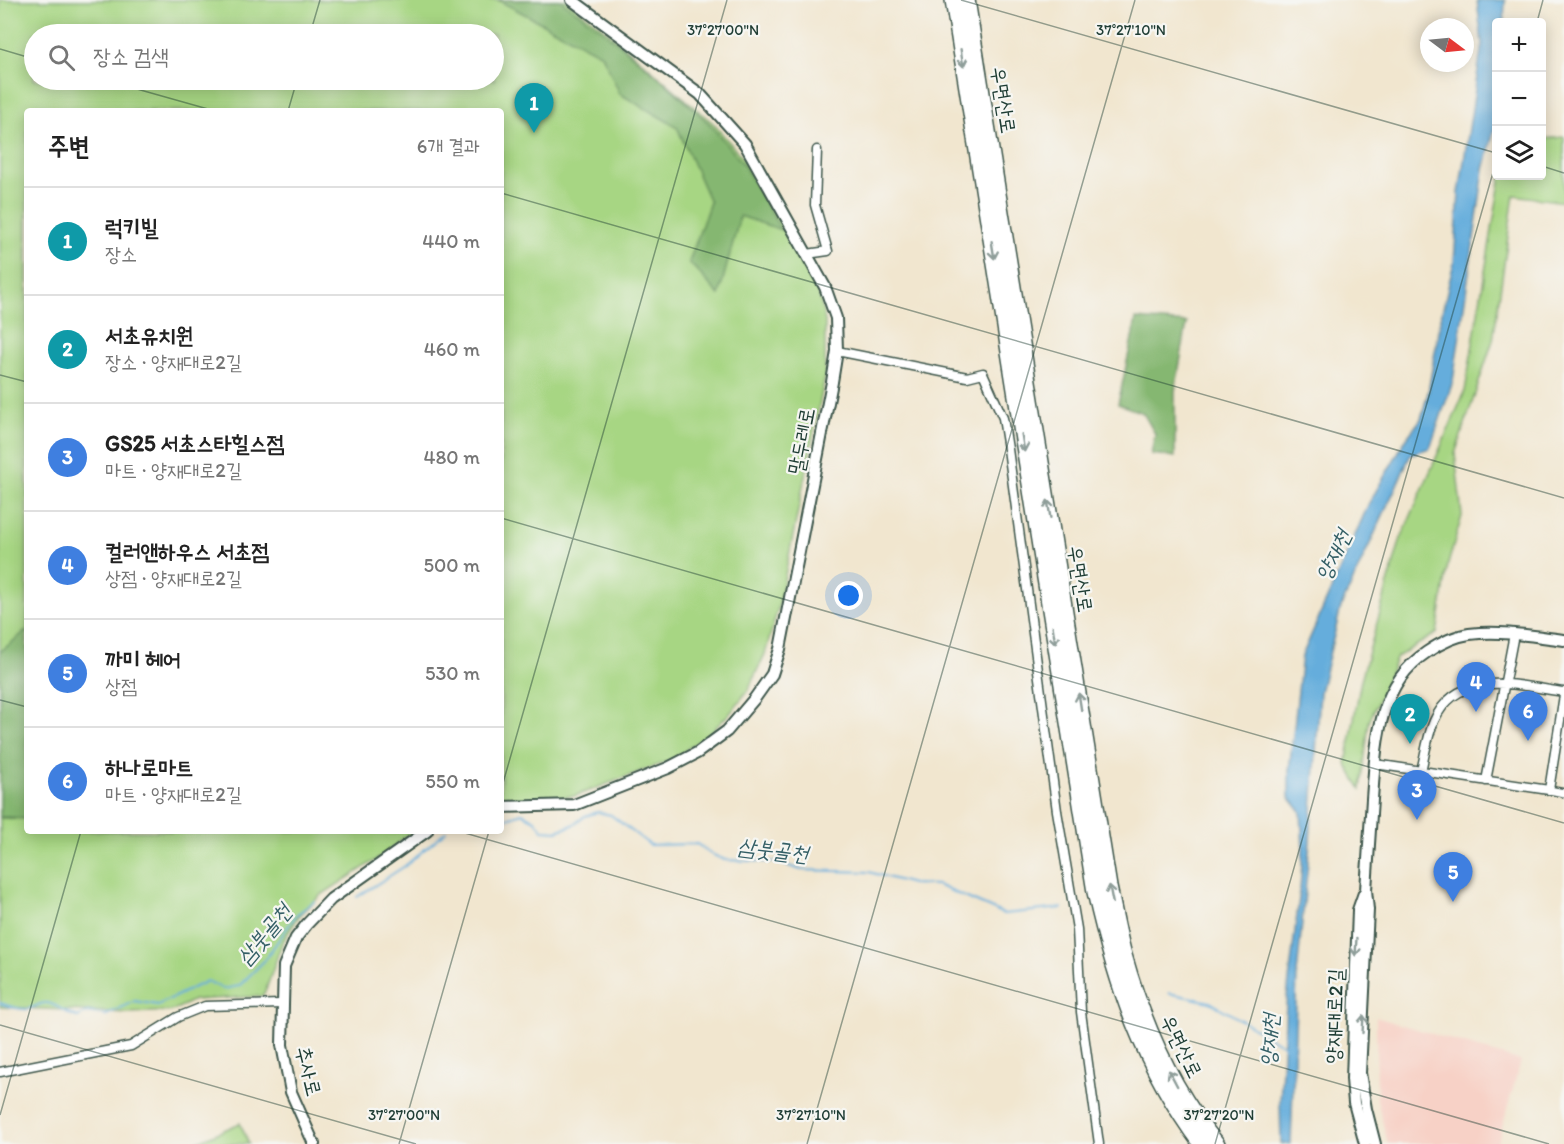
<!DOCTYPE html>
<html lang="ko">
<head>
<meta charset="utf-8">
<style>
	body { margin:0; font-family:Itim,"Poor Story",sans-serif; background:#f6f6f6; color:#222 }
	.controls { position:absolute; right:18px; top:18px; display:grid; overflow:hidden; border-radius:6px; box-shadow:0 3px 15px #0003 }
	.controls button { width:54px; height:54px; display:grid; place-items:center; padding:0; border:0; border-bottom:2px solid #e0e0e0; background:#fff; color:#222; font:30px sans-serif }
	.compass { position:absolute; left:1420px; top:18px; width:54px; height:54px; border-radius:50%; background:#fff; box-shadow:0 3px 15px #0003; rotate:106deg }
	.you { position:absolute; left:849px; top:596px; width:21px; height:21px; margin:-15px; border:4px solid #fff; border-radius:50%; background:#1a73e8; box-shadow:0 0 0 9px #1a73e833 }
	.badge { display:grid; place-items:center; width:39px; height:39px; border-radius:50%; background:#d93025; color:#fff; font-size:20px; font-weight:700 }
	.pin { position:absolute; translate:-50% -50px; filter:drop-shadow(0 2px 3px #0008) }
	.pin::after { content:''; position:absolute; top:32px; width:21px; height:18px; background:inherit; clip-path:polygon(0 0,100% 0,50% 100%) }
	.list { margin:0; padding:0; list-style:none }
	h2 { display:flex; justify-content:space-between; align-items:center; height:78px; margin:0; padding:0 24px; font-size:26px }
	h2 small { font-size:20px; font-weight:400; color:#767676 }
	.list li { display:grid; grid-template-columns:39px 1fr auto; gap:18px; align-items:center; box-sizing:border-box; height:108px; padding:0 24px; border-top:2px solid #e0e0e0 }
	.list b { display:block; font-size:22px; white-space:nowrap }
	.list p { margin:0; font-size:20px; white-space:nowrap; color:#767676 }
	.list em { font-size:20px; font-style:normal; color:#767676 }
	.icon { flex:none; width:33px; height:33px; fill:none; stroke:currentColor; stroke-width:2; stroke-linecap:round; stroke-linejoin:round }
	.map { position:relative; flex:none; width:1564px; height:1144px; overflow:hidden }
	.search { position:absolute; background:#fff; box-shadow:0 3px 15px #0003; left:24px; top:24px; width:480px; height:66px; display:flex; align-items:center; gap:15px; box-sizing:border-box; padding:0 21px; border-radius:33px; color:#767676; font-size:22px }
	.panel { position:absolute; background:#fff; box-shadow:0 3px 15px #0003; left:24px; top:108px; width:480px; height:726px; border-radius:6px }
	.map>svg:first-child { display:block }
	.built { fill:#f7d1c6 }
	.green { fill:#a7d683; stroke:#638a5c; stroke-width:1.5; fill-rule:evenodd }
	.forest { fill:#85b771; stroke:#527a52; stroke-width:1.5 }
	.water { fill:#65addc; stroke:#427588; stroke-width:1.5 }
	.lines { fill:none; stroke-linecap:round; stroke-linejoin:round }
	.stream { stroke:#65addc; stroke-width:2 }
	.pedestrian-casing { stroke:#3e564b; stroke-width:10 }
	.minor-casing { stroke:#3e564b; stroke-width:11 }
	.tertiary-casing { stroke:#3e564b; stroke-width:14 }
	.trunk-casing { stroke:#3e564b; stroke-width:18 }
	.pedestrian { stroke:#fff; stroke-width:7 }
	.minor { stroke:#fff; stroke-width:8 }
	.tertiary { stroke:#fff; stroke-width:10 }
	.trunk { stroke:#fff; stroke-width:15 }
	.oneway { stroke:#8f9e9a }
	.ticks { fill:none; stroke:#1f3d34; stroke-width:1.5; stroke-opacity:0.45 }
	.labels { text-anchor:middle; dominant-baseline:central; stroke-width:4.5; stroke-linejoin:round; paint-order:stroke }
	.street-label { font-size:21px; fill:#1f3d34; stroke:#f6f6f2 }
	.water-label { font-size:22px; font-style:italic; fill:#345f66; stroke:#f6f6f2 }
	.ticks-label { font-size:15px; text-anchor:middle; fill:#1f3d34; stroke:#f6f6f2; stroke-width:4.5; stroke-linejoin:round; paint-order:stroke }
</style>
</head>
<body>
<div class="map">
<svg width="1564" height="1144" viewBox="0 0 1564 1144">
	<rect width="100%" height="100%" fill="#f6f6f2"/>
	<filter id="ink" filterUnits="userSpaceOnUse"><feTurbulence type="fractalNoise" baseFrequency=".0167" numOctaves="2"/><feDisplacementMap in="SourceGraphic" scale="12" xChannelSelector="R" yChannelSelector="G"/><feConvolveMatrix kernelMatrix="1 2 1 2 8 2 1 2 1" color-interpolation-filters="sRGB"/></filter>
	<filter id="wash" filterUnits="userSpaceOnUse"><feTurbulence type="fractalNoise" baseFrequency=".008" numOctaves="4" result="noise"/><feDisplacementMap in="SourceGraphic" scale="24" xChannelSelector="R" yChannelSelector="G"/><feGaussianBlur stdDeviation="1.35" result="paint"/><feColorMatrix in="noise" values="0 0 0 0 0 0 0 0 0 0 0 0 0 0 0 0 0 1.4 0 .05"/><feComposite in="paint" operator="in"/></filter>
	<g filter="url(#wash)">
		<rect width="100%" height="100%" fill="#f1e6cf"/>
		<path class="built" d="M 1376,1017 L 1521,1061 L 1497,1144 L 1388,1144 L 1377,1100 Z"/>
		<path class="green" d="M 0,0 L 566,0 L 607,31 L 713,123 L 747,163 L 815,276 L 825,321 L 825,377 L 779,605 L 765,654 L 748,690 L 732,711 L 710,733 L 671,760 L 575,796 L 501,802 L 501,111 L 27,111 L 27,630 L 0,652 ZM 34,34 L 494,34 L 494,80 L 34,80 Z
			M 1564,137 L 1564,202 L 1514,195 L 1493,340 L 1455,454 L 1462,516 L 1448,564 L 1437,633 L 1397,657 L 1369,722 L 1361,789 L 1346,764 L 1361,680 L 1400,541 L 1465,391 L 1501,176 L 1542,176 L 1542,139 Z
			M 0,818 L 27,819 L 27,831 L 413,831 L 379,858 L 321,895 L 298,917 L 282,943 L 266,990 L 262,996 L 194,1000 L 172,1011 L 130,1013 L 0,1007 Z
			M 240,1123 L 249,1144 L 192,1144 Z"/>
		<path class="forest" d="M 498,0 L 560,0 L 602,30 L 660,78 L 710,124 L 743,164 L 781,230 L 740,216 L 719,295 L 689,262 L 710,202 L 677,127 L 620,94 L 602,55 Z
			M 1136,319 L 1187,323 L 1175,391 L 1175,457 L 1151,454 L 1155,434 L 1143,413 L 1118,404 Z
			M 27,630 L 27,818 L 0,817 L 0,652 Z"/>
		<path class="water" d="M 1477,0 L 1505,0 L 1504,22 L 1496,22 L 1496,122 L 1484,170 L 1453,381 L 1430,448 L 1411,454 L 1341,607 L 1320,692 L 1310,841 L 1297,974 L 1291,1144 L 1281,1144 L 1280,1101 L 1286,1005 L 1300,890 L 1303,850 L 1301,812 L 1289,797 L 1289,771 L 1302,656 L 1369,503 L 1406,439 L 1421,419 L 1428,393 L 1441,317 L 1454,262 L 1459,193 L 1482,44 Z"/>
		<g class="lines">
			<path class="stream" d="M 501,820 L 522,813 L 535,820 L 543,830 L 557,831 L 573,825 L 585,816 L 598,812 L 611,815 L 650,845 L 697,844 L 711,854 L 725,860 L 776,862 L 801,870 L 869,872 L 912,884 L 937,885 L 1004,914 L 1062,908
				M 357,897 L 405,866 L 446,831
				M 1169,993 L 1210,1002 L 1285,1046
				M 0,1003 C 8,1006 19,1010 29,1009 C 36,1007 40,1002 47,1003 C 57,1004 67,1015 78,1017 L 87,1012 L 106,1015 L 135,1001 L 158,1005 L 207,981 L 224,989 L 239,986 L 264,961 L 296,915 L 315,901"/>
		</g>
	</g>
	<g filter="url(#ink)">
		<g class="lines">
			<g class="pedestrian-casing">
				<path id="pedestrian" d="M 1549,790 L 1564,793"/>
			</g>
			<g class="minor-casing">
				<path id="minor" d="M 807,254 L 828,251 L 815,205 L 817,150
					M 837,351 L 967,377 L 983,373 L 1003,418 L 1008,449 L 1057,811 L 1077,929 L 1081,1012 L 1099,1144
					M 1375,764 L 1549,790 L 1564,695
					M 1421,771 C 1425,755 1427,737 1434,721 C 1458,667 1519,686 1564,692
					M 1486,781 L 1514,634
					M 0,1072 L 131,1046 L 178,1017 L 205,1006 L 281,1004"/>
			</g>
			<g class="tertiary-casing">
				<path id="tertiary" d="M 501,807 L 574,805 L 668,768 L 697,753 L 727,731 L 755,698 L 772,674 L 780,649 L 832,382 L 837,351 L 836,318 L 825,287 L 745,144 L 700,94 L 572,0
					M 1364,893 L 1358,910 L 1352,1079 L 1354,1103 L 1365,1144
					M 314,1144 L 291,1092 L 282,1045 L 284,966 L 296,938 L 307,924 L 331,899 L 427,831
					M 1375,1144 L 1366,1109 L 1360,1073 L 1368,910 L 1366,890 C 1368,859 1370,829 1372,799 C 1376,745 1377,685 1427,652 C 1439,644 1454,636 1469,634 C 1500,630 1533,636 1564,640"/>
			</g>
			<g class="trunk-casing">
				<path id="trunk" d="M 953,0 L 1095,892 C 1116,985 1143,1066 1201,1144
					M 967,0 L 1109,887 C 1114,910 1118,933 1124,955 C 1143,1023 1171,1089 1217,1144"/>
			</g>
			<use href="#pedestrian" class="pedestrian"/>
			<use href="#minor" class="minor"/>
			<use href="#tertiary" class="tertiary"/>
			<use href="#trunk" class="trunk"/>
		</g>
		<defs><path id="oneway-shaft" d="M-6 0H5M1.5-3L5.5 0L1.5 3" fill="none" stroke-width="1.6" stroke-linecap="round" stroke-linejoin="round" transform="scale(1.5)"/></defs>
		<g class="oneway">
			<use href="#oneway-shaft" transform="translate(962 58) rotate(81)"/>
			<use href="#oneway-shaft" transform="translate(993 250) rotate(81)"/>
			<use href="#oneway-shaft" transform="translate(1023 443) rotate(81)"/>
			<use href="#oneway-shaft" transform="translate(1049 509) rotate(-99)"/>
			<use href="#oneway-shaft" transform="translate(1054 635) rotate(81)"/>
			<use href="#oneway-shaft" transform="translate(1080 702) rotate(-99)"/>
			<use href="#oneway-shaft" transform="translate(1111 894) rotate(-101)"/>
			<use href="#oneway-shaft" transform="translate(1356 947) rotate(93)"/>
			<use href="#oneway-shaft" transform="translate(1363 1024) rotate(-87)"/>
			<use href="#oneway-shaft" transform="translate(1173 1078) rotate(-118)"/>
		</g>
	</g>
	<path class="ticks" d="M 961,0 L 1496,153M 1537,22 L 1543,0M 310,34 L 320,0M 0,49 L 34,59M 105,80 L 215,111M 288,111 L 297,80M 1542,166 L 1564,173M 501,193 L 1564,498M 0,375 L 27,382M 501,518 L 1564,823M 0,700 L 27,707M 501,790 L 727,0M 458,831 L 1549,1144M 0,1025 L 416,1144M 0,1115 L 81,831M 399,1144 L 489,831M 807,1144 L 1135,0M 1215,1144 L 1496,162"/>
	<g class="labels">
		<g class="street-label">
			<text transform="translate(1004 100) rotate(81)">우면산로</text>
			<text transform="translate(801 441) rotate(-79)">말두레로</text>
			<text transform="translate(1081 579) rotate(81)">우면산로</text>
			<text transform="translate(1334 1016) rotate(-88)">양재대로2길</text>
			<text transform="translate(1182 1046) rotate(64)">우면산로</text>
			<text transform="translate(309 1071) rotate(76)">추사로</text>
		</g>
		<g class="water-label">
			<text transform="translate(1333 555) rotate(-64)">양재천</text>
			<text transform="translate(773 850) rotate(7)">삼붓골천</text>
			<text transform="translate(264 934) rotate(-50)">삼붓골천</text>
			<text transform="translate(1269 1040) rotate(-86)">양재천</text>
		</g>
	</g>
	<g class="ticks-label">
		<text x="723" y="35">37°27'00"N</text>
		<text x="1131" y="35">37°27'10"N</text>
		<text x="404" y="1120">37°27'00"N</text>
		<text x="811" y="1120">37°27'10"N</text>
		<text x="1219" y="1120">37°27'20"N</text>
	</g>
</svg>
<div class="controls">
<button>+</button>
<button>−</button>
<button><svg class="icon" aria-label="layers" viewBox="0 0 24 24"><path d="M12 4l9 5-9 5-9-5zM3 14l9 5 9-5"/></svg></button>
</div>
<svg class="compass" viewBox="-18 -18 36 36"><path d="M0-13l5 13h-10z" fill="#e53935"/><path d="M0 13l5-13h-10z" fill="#767676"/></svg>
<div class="you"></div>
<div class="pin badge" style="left:534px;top:133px;background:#0f9aa8">1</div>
<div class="pin badge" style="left:1410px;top:744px;background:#0f9aa8">2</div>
<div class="pin badge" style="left:1417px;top:820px;background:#3f7fe0">3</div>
<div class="pin badge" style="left:1476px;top:712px;background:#3f7fe0">4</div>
<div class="pin badge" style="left:1453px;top:902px;background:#3f7fe0">5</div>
<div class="pin badge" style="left:1528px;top:741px;background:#3f7fe0">6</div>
<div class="search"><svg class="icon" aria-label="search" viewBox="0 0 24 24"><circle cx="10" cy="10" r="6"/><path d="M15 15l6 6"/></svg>장소 검색</div>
<section class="panel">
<h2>주변<small>6개 결과</small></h2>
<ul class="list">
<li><span class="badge" style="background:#0f9aa8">1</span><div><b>럭키빌</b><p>장소</p></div><em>440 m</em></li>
<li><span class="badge" style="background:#0f9aa8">2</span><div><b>서초유치원</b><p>장소 · 양재대로2길</p></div><em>460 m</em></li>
<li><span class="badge" style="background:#3f7fe0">3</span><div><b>GS25 서초스타힐스점</b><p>마트 · 양재대로2길</p></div><em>480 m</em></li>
<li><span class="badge" style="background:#3f7fe0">4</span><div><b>컬러앤하우스 서초점</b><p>상점 · 양재대로2길</p></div><em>500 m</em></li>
<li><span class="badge" style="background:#3f7fe0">5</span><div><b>까미 헤어</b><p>상점</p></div><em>530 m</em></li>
<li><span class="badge" style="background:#3f7fe0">6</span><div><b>하나로마트</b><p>마트 · 양재대로2길</p></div><em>550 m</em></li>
</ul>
</section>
</div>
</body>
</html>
